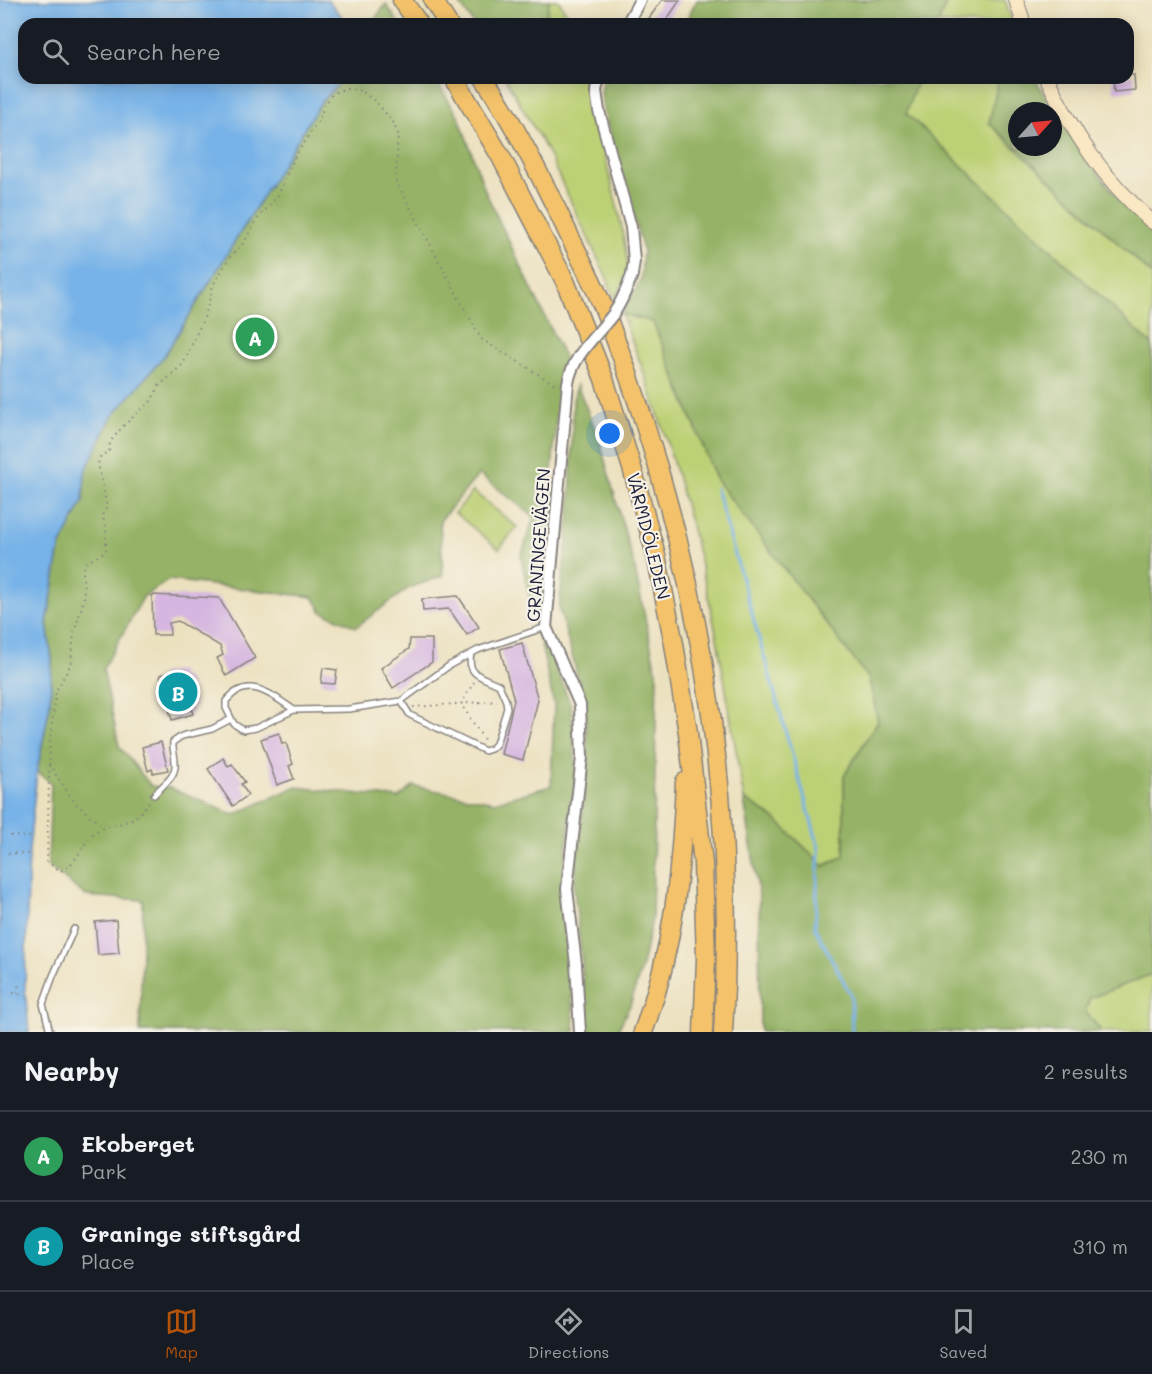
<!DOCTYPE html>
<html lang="en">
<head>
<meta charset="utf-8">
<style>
	body { margin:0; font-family:Mali,sans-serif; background:#242831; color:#f1f3f6 }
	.compass { position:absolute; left:1008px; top:102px; width:54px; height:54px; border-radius:50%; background:#171b24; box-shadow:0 3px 15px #0003; rotate:63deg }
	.you { position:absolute; left:610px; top:434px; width:21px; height:21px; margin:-15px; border:4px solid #fff; border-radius:50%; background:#1a73e8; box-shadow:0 0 0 9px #1a73e833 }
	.badge { display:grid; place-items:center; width:39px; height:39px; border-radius:50%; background:#b45309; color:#fff; font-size:20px; font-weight:700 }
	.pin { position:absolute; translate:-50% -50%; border:3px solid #fff; box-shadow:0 2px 6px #0006 }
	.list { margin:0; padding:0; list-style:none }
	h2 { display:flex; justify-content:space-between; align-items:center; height:78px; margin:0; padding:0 24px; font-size:26px }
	h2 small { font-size:20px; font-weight:400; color:#9ea1a6 }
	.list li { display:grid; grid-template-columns:39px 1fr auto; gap:18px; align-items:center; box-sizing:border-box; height:90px; padding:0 24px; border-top:2px solid #363941 }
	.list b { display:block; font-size:22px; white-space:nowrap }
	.list p { margin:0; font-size:20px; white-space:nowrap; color:#9ea1a6 }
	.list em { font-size:20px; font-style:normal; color:#9ea1a6 }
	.icon { flex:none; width:33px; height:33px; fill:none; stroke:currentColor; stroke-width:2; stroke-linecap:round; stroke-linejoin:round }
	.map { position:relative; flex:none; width:1152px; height:1032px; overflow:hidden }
	.search { position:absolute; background:#171b24; box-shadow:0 3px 15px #0003; left:18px; right:18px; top:18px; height:66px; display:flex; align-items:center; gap:15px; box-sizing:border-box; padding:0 21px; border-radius:18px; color:#9ea1a6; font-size:22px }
	.sheet { height:258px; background:#171b24 }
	nav { display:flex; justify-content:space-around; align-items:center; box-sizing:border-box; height:84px; border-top:2px solid #363941; background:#171b24; font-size:16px; color:#9ea1a6 }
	nav a { display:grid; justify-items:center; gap:3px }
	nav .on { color:#b45309 }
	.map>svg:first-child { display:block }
	.green { fill:#bcd074; stroke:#6f7958; stroke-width:1.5 }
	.forest { fill:#95b266; stroke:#5c6a50; stroke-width:1.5 }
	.water { fill:#77b2e8; stroke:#4c6a92; stroke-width:1.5 }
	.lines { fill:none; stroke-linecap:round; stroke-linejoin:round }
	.stream { stroke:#77b2e8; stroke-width:3 }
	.building { fill:#d6b6e0 }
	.lane-casing { stroke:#87827d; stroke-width:8 }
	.street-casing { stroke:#87827d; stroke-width:14 }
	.secondary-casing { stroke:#87827d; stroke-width:16 }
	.highway-casing { stroke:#87827d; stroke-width:21 }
	.path { stroke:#87827d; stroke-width:2; stroke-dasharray:1.5 4.5; stroke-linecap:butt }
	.lane { stroke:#fff; stroke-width:5 }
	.street { stroke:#fff; stroke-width:10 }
	.secondary { stroke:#fae7c3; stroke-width:14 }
	.highway { stroke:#f3c26a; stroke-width:18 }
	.street-bridge-casing { stroke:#87827d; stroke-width:14; stroke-linecap:butt }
	.street-bridge { stroke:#fff; stroke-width:10 }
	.labels { text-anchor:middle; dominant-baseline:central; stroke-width:4.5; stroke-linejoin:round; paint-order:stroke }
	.street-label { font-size:18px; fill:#22223b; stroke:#f7f3e8 }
</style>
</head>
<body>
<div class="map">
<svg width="1152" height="1032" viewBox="0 0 1152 1032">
	<rect width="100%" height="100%" fill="#f7f3e8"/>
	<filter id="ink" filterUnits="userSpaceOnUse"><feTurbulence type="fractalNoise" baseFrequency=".0167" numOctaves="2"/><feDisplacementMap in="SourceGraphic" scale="12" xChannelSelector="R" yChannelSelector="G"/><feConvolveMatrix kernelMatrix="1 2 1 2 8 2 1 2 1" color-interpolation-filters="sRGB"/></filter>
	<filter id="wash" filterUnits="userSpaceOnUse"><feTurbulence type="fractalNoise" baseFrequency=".008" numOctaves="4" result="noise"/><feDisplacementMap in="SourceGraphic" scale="24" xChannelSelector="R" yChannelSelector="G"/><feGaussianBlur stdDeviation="1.35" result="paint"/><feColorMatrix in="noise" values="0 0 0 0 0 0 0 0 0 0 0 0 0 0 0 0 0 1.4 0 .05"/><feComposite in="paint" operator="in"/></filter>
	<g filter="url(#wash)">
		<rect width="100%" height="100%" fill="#ece1bf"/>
		<path class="green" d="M 549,0 L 558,0 L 574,24 L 546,24 Z
			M 947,0 L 1005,0 L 1012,20 L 1011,24 L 938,24 Z
			M 505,78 L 591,78 L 589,88 L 594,111 L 621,223 L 628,265 L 623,285 L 614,299 L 607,278 L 545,147 Z
			M 918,78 L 999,78 L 989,123 L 1152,275 L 1152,345 L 906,113 Z
			M 622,314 L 653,322 L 717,481 L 869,679 L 878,721 L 844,776 L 844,856 L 824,866 L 774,818 L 744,799 C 734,742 726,685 715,628 C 693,521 662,416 622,314 Z
			M 473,491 L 517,527 L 499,549 L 455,513 Z
			M 1152,974 L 1152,1032 L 1102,1032 L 1085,1011 L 1090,998 Z"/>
		<path class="forest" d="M 457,0 L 549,0 L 546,24 L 474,24 Z
			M 697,0 L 947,0 L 938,24 L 684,24 Z
			M 386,4 L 399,24 L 371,24 Z
			M 344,78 L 434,78 L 459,117 L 486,193 L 566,361 L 559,390 L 542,586 L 531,604 L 521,557 L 534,517 L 479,474 L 440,521 L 443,576 L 409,588 L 356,627 L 322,612 L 313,597 L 169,580 L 144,596 L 103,669 L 119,746 L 151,786 L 171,788 L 234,815 L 295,787 L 399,798 L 413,786 L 494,802 L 551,786 L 554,705 L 539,635 L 549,649 L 571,706 L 576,770 L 562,885 L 575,1032 L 140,1032 L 143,900 L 86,896 L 48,866 L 51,783 L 37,771 L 50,704 L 52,660 L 47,623 L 60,547 L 83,501 L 85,472 L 111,418 L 164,356 L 321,102 Z
			M 604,78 L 918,78 L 906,113 L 1152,345 L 1152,974 L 1090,998 L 1085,1011 L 1102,1032 L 760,1032 L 759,896 L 744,799 L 774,818 L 824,866 L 844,856 L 844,776 L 878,721 L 869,679 L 717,481 L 653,322 L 622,314 L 641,279 L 643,250 L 603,109 L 601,93 Z
			M 999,78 L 1035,78 L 1053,111 L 1017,111 L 1017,147 L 1053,147 L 1053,111 L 1088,160 L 1126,208 L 1152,230 L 1152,275 L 989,123 Z
			M 577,385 L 599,439 L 635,569 L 657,676 L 652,918 L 643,962 L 631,1003 L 617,1032 L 585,1032 L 582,964 L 574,888 L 588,759 L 585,703 L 559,608 L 570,512 L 573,400 Z"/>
		<path class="water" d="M 0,0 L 328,0 L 348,24 L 24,24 L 24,78 L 344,78 L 321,102 L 164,356 L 111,418 L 85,472 L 83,501 L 60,547 L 47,623 L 52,660 L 50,704 L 37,771 L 29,850 L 25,987 L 29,1032 L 0,1032 Z"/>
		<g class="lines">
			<path class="stream" d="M 716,488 L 819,848 L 815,928 L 851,995 L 852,1032"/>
		</g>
		<g id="blocks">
			<path class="building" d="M 662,0 L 680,0 L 664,24 L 645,24 Z
				M 1128,75 L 1134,75 L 1135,90 L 1114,92 L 1113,78 L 1128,78 Z
				M 152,595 L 219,598 L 255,658 L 226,676 L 217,658 L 223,655 L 220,646 L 178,621 L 169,623 L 170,635 L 153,635 Z
				M 458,596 L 479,627 L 467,635 L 449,609 L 423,611 L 422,599 Z
				M 410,639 L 432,639 L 432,662 L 393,688 L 381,668 L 409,649 Z
				M 522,643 L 538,700 L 523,760 L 501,754 L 514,700 L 500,649 Z
				M 323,668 L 337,670 L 335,684 L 321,683 Z
				M 180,670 L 182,678 L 187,677 L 195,706 L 191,707 L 193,714 L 172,720 L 160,675 Z
				M 279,733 L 282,744 L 286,743 L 293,764 L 289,766 L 294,779 L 277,785 L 261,739 Z
				M 161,742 L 168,770 L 153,773 L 152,769 L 148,771 L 142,747 Z
				M 223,758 L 228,766 L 232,764 L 245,782 L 241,784 L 248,795 L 233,806 L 208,769 Z
				M 116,920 L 119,953 L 98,955 L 95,922 Z"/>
		</g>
	</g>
	<g filter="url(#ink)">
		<use href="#blocks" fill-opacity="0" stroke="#87827d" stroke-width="1.5"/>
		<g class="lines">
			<g class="lane-casing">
				<path id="lane" d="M 401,701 L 410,715 L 485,751 L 491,749 L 496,744 L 507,708 L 506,701 L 499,685 C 484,677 466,676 471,654
					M 294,710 C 272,695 248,674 226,701 L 226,708 L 234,724 L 243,730 L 256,728 L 294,710 L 349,709 L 401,701 L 450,665 L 478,650 L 546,627
					M 154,795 C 163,784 177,777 175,762 C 175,754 172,749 173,742 L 182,736 L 212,729 L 231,719
					M 50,1032 L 43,1004 L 53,976 L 74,929"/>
			</g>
			<g class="street-casing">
				<path id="street" d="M 627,24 L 640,0
					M 599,78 L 596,91 L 599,111 L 631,227 L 634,261 L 632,275
					M 568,383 L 546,627 L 580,705 L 582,757 L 567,889 L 576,964 L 580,1032"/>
			</g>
			<g class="secondary-casing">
				<path id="secondary" d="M 1016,0 L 1024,24
					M 1047,78 C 1074,136 1104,179 1152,222"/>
			</g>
			<g class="highway-casing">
				<path id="highway" d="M 402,0 L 419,24
					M 433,0 L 448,24
					M 454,78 L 501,157 L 565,281 L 604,379 L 632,468 L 656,555 L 674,644 L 688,733 L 703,863 L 706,959 L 703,1032
					M 484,78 C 517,128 544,182 570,237 C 582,262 596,288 606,314 C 696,547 738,782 723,1032
					M 643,1032 C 674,949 681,870 685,782"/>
			</g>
			<path class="path" d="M 474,682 L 461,704 L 485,741
				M 413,707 L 497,701
				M 49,764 L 75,803 L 103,827
				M 149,802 C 144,808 140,815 132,819 C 119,826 103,824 92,835 C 81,847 76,864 61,871 L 47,862 L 50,739 L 56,691 L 71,664 L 74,633 L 84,599 L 83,571 L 86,563 L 106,551 L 106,526 L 102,516 L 107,507 L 98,464 L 101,455 L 109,452 L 110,442 L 124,425 L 151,401 L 159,386 L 183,364 L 206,313 L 213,285 L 230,257 L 245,241 L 255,222 L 278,195 L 295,156 L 318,122 L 325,104 L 333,93 L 347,88 L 362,91 L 377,103 L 393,122 L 398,134 L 396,181 L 481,339 L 556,385
				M 10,836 L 31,837
				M 8,853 L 30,854
				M 13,993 L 25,995
				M 17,993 L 19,983"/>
			<use href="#lane" class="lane"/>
			<use href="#street" class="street"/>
			<use href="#secondary" class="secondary"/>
			<use href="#highway" class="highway"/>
			<g class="street-bridge-casing">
				<path id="street-bridge" d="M 568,383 C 573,354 597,336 614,313 C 622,302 627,288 632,275"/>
			</g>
			<use href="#street-bridge" class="street-bridge"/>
		</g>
	</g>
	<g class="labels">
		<g class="street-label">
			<text transform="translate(649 536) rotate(76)">VÄRMDÖLEDEN</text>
			<text transform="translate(538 545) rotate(-86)">GRANINGEVÄGEN</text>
		</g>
	</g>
</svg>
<svg class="compass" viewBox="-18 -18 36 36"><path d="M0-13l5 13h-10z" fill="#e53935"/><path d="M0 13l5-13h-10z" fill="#9ea1a6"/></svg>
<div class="you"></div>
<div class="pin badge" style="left:255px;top:337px;background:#2e9e5b">A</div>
<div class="pin badge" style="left:178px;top:692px;background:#0f9aa8">B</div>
<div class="search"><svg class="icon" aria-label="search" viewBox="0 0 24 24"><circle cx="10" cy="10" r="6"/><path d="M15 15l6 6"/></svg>Search here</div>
</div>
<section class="sheet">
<h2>Nearby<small>2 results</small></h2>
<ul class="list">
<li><span class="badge" style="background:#2e9e5b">A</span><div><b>Ekoberget</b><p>Park</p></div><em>230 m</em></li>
<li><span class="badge" style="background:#0f9aa8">B</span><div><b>Graninge stiftsgård</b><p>Place</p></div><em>310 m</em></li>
</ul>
</section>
<nav>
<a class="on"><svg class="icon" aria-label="map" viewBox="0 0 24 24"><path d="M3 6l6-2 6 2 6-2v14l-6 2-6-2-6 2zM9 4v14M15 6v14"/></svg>Map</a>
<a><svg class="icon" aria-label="directions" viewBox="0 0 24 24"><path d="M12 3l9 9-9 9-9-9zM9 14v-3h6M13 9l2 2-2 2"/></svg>Directions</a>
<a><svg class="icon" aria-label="saved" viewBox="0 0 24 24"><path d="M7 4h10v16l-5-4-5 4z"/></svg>Saved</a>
</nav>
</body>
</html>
